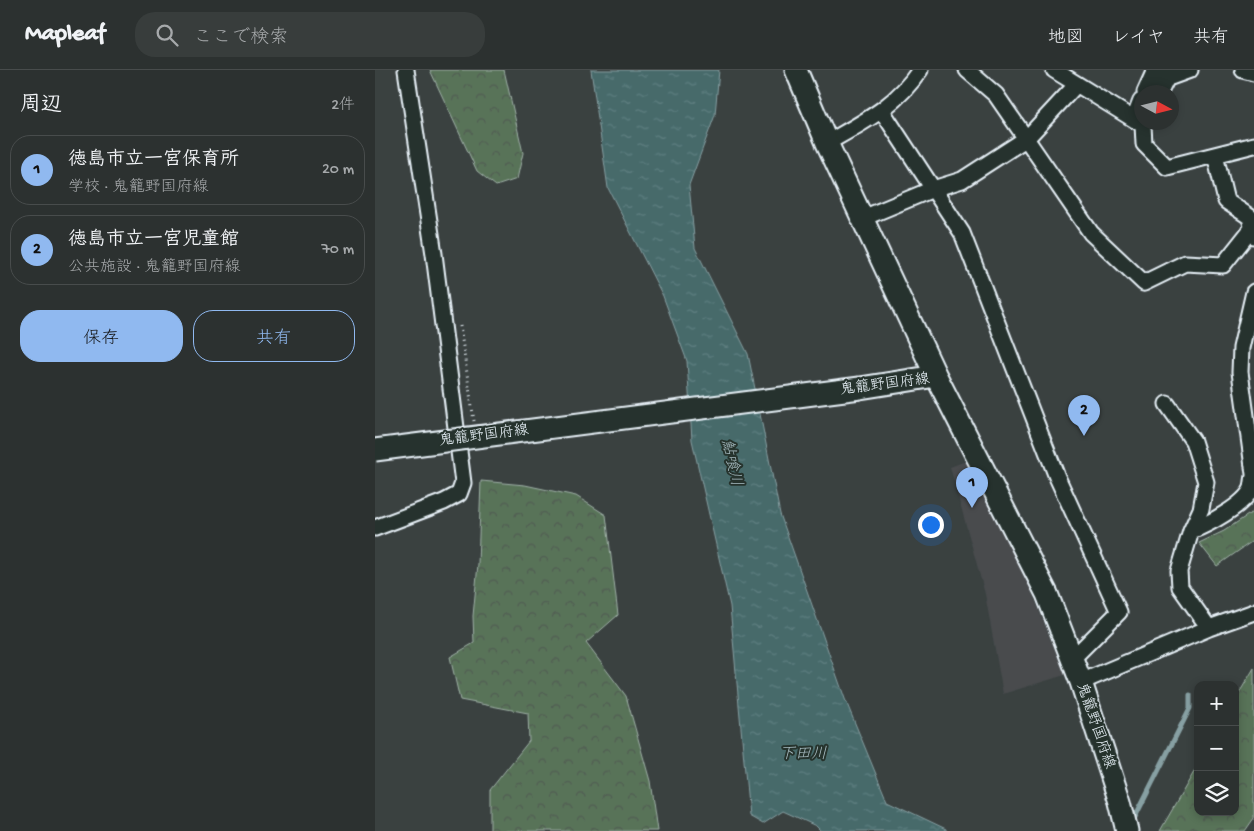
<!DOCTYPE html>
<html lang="ja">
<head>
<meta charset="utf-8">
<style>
	body { margin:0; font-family:"Gochi Hand","Klee One",sans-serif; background:#383d3c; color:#f1f3f6 }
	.controls { position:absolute; right:15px; bottom:15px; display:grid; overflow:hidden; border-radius:10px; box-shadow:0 2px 8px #0003 }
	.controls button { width:45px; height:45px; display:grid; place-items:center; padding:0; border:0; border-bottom:1px solid #484c4c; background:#2c3130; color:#f1f3f6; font:25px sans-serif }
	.compass { position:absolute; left:759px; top:15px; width:45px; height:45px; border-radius:50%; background:#2c3130; box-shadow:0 2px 8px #0003; rotate:97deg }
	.you { position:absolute; left:555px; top:454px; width:18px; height:18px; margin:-12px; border:4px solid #fff; border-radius:50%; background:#1a73e8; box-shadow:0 0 0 8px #1a73e833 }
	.badge { display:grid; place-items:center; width:32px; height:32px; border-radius:50%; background:#90b9f0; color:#111; font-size:16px; font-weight:700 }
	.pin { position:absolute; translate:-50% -41px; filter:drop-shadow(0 1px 2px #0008) }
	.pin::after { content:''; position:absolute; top:26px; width:18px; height:15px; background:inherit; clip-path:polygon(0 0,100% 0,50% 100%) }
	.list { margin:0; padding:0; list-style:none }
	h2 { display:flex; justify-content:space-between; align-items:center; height:65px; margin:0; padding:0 20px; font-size:21px }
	h2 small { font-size:16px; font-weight:400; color:#a6a9ab }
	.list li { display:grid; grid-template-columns:32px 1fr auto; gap:15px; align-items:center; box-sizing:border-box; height:70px; margin:0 10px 10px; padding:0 10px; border:1px solid #484c4c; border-radius:20px }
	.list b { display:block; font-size:19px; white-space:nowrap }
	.list p { margin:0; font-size:16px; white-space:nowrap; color:#a6a9ab }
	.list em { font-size:16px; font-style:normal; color:#a6a9ab }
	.actions { display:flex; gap:10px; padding:15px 20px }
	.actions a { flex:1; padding:11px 0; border:1px solid #90b9f0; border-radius:20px; text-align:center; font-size:18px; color:#90b9f0 }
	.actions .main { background:#90b9f0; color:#111 }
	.icon { flex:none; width:28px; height:28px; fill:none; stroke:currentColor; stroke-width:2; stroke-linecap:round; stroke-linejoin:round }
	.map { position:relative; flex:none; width:879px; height:761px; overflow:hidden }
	header { display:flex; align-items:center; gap:30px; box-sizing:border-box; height:70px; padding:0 25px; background:#2c3130; border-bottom:1px solid #484c4c }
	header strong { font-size:24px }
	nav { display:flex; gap:28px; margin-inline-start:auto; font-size:18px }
	.search { width:350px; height:45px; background:#383d3c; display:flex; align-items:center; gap:12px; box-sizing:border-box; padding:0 18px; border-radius:20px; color:#a6a9ab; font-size:19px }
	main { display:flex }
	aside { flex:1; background:#2c3130 }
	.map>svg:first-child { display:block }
	.built { fill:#484b4d }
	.forest { fill:url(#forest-crowns); stroke:#a0b2a8 }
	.water { fill:url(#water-ripples); stroke:#87a0a3 }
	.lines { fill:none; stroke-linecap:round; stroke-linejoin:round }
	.stream { stroke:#87a0a3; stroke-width:5 }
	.street-casing { stroke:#e8f1f8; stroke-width:19 }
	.secondary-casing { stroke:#e8f1f8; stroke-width:25 }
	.path { stroke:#e8f1f8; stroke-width:3; stroke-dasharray:1 4; stroke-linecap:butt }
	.street { stroke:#26332d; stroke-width:15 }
	.secondary { stroke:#26332d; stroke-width:21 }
	.secondary-bridge-casing { stroke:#e8f1f8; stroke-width:25; stroke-linecap:butt }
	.secondary-bridge { stroke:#26332d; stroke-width:21 }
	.labels { text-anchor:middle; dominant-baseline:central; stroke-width:4; stroke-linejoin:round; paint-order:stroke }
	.street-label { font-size:15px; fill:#e8f1f8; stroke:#26332d }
	.water-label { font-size:16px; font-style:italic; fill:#a7bbc0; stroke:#26332d }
</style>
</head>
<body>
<header>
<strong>Mapleaf</strong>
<div class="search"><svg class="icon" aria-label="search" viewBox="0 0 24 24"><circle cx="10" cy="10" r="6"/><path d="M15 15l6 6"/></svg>ここで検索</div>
<nav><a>地図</a><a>レイヤ</a><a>共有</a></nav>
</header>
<main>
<aside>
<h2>周辺<small>2件</small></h2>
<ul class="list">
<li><span class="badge">1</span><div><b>徳島市立一宮保育所</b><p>学校 · 鬼籠野国府線</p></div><em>20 m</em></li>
<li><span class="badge">2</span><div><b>徳島市立一宮児童館</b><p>公共施設 · 鬼籠野国府線</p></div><em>70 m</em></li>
</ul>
<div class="actions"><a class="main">保存</a><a>共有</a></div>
</aside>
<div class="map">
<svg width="879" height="761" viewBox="0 0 879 761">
	<defs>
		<pattern id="forest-crowns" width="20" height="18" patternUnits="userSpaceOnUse" patternTransform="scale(1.25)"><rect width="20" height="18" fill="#597359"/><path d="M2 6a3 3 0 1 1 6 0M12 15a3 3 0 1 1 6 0" fill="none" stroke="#4f5b51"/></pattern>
		<pattern id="water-ripples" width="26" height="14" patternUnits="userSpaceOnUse" patternTransform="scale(1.25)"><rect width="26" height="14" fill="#466a6b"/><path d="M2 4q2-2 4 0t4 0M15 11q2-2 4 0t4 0" fill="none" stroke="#618081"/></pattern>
	</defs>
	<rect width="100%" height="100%" fill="#3a4140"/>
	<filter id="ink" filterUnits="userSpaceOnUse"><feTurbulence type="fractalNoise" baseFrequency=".02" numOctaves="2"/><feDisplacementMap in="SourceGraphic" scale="10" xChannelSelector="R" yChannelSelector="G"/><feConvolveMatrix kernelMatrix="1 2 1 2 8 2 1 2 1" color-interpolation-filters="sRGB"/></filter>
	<g filter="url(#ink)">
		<path class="built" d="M 591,391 L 652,510 L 690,605 L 628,624 L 610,524 L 575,397 Z"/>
		<path class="forest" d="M 55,0 L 129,0 L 148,83 L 142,109 L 121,116 L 102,101 Z
			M 106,411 L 150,415 L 201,426 L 231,445 L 243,545 L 211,573 L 251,626 L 275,711 L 282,761 L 115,761 L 115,720 L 154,671 L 153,643 L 85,630 L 75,587 L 99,573 L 98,546 L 103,494 Z
			M 879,441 L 879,470 L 842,496 L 824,473 L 849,461 Z
			M 879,598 L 879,748 L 870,761 L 785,761 L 823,695 L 823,742 L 860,742 L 860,630 Z"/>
		<path class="water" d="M 216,0 L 344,0 L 340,45 L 314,115 L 320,178 L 373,284 L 405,444 L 470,629 L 512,731 L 571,759 L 571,761 L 446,761 L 441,756 L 408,741 L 388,754 L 374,746 L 355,536 L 317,370 L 312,291 L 288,226 L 233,118 Z"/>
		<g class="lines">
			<path class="stream" d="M 757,753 L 815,638 L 815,625"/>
			<g class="street-casing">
				<path id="street" d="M 592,0 L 621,25 L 716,163 L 769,213 L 810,193 L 848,195 L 879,156
					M 679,0 L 768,55 L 770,52
					M 868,0 L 879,3
					M 793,8 L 815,0
					M 770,22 L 780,0
					M 785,22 L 796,0
					M 507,41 L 587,163 L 682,407 L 744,542 L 697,589
					M 759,49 L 766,31
					M 768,55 L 769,74 L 792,97 L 879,75
					M 452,73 C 490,51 520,37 545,0
					M 840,85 L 851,131 L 875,147 L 879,166
					M 488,148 L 558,119 L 587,110 L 652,68 L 702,14
					M 879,222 L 866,278 L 865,302 L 879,404
					M 792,334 L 818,371 L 831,412 L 826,439 L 816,461 L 804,501 L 805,517 L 834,558
					M 0,458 L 69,432 L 84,424 L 88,413 L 59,184 L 31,0
					M 816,461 C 832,455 870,435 877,418 C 878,414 878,409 879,406
					M 706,612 L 834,558 L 879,542"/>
			</g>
			<g class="secondary-casing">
				<path id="secondary" d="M 421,0 L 452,73 L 561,306
					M 485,318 L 561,306 L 672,524 L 706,612 L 745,732 L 752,761"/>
			</g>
			<path class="path" d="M 85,256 L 99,351"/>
			<use href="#street" class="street"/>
			<use href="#secondary" class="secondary"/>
			<g class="secondary-bridge-casing">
				<path id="secondary-bridge" d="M 0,380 L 485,318"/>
			</g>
			<use href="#secondary-bridge" class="secondary-bridge"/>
		</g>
	</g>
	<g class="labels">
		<g class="street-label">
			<text transform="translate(510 315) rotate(-7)">鬼籠野国府線</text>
			<text transform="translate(109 366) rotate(-7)">鬼籠野国府線</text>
			<text transform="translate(720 656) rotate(71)">鬼籠野国府線</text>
		</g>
		<g class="water-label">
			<text transform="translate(355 393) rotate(77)">鮎喰川</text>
			<text x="428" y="685">下田川</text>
		</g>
	</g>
</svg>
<div class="controls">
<button>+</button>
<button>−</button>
<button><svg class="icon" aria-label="layers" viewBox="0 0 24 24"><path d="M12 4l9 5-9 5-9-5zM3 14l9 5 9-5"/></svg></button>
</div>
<svg class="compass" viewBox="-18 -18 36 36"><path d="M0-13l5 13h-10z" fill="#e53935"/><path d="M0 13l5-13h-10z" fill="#a6a9ab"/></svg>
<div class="you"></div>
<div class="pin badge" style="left:597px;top:438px">1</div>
<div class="pin badge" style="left:709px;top:366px">2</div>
</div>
</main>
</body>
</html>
